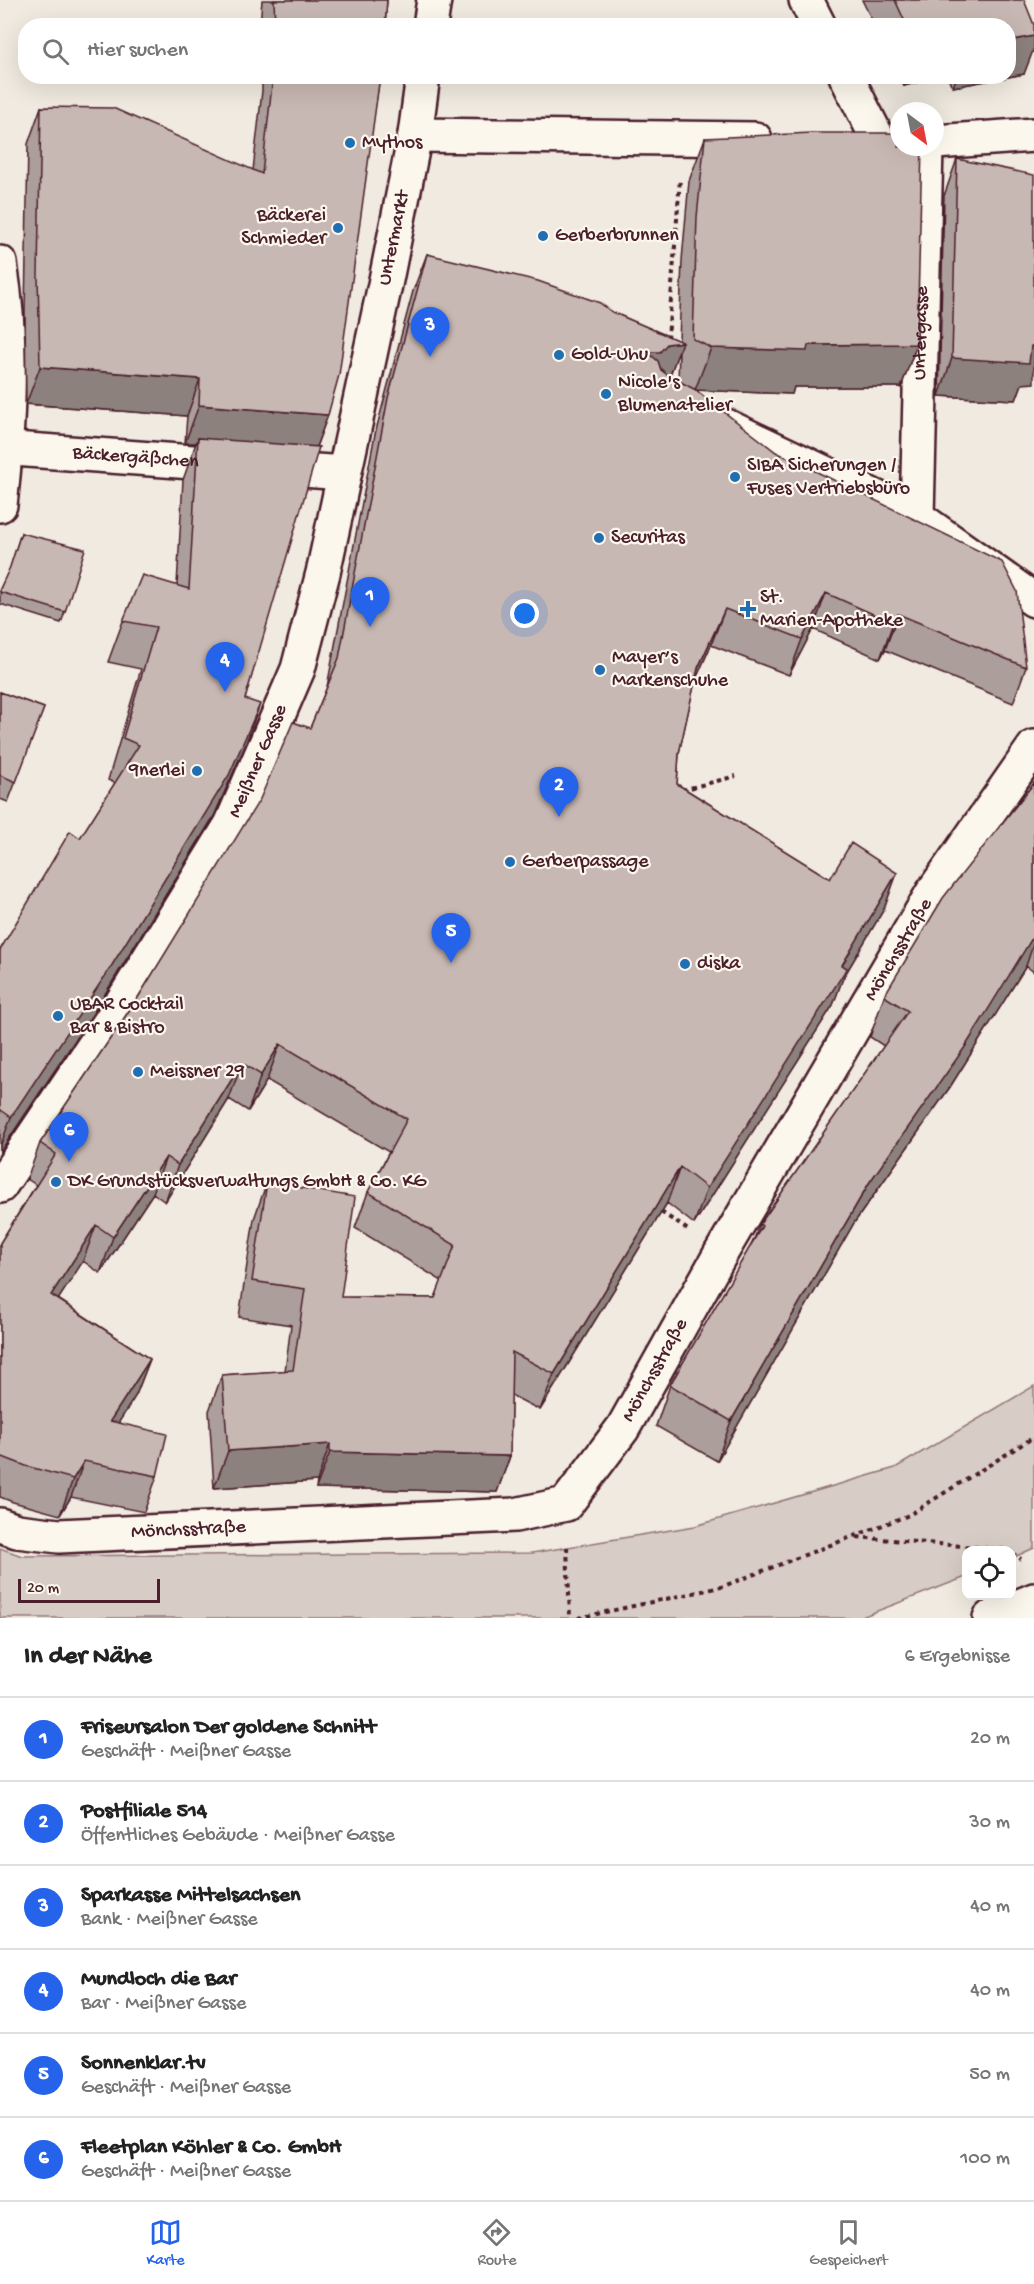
<!DOCTYPE html>
<html lang="de">
<head>
<meta charset="utf-8">
<style>
	body { margin:0; font-family:"Gochi Hand",sans-serif; background:#f2f2f2; color:#222 }
	.controls { position:absolute; right:18px; bottom:18px; display:grid; overflow:hidden; border-radius:12px; box-shadow:0 6px 24px #0002 }
	.controls button { width:54px; height:54px; display:grid; place-items:center; padding:0; border:0; border-bottom:2px solid #e0e0e0; background:#fff; color:#222; font:30px sans-serif }
	.compass { position:absolute; left:890px; top:102px; width:54px; height:54px; border-radius:50%; background:#fff; box-shadow:0 6px 24px #0002; rotate:148deg }
	.scale { position:absolute; left:18px; bottom:15px; width:142px; box-sizing:border-box; padding-left:6px; border:3px solid #4a1f2b; border-top:0; font-size:16px; line-height:21px; white-space:nowrap; color:#4a1f2b; -webkit-text-stroke:4px #fbf7ec; paint-order:stroke }
	.you { position:absolute; left:525px; top:614px; width:21px; height:21px; margin:-15px; border:4px solid #fff; border-radius:50%; background:#1a73e8; box-shadow:0 0 0 9px #1a73e833 }
	.badge { display:grid; place-items:center; width:39px; height:39px; border-radius:50%; background:#2563eb; color:#fff; font-size:20px; font-weight:700 }
	.pin { position:absolute; translate:-50% -50px; filter:drop-shadow(0 2px 3px #0008) }
	.pin::after { content:''; position:absolute; top:32px; width:21px; height:18px; background:inherit; clip-path:polygon(0 0,100% 0,50% 100%) }
	.list { margin:0; padding:0; list-style:none }
	h2 { display:flex; justify-content:space-between; align-items:center; height:78px; margin:0; padding:0 24px; font-size:26px }
	h2 small { font-size:20px; font-weight:400; color:#767676 }
	.list li { display:grid; grid-template-columns:39px 1fr auto; gap:18px; align-items:center; box-sizing:border-box; height:84px; padding:0 24px; border-top:2px solid #e0e0e0 }
	.list b { display:block; font-size:22px; white-space:nowrap }
	.list p { margin:0; font-size:20px; white-space:nowrap; color:#767676 }
	.list em { font-size:20px; font-style:normal; color:#767676 }
	.icon { flex:none; width:33px; height:33px; fill:none; stroke:currentColor; stroke-width:2; stroke-linecap:round; stroke-linejoin:round }
	.map { position:relative; flex:none; width:1034px; height:1618px; overflow:hidden }
	.search { position:absolute; background:#fff; box-shadow:0 6px 24px #0002; left:18px; right:18px; top:18px; height:66px; display:flex; align-items:center; gap:15px; box-sizing:border-box; padding:0 21px; border-radius:24px; color:#767676; font-size:22px }
	.sheet { height:582px; background:#fff }
	nav { display:flex; justify-content:space-around; align-items:center; box-sizing:border-box; height:84px; border-top:2px solid #e0e0e0; background:#fff; font-size:16px; color:#767676 }
	nav a { display:grid; justify-items:center; gap:3px }
	nav .on { color:#2563eb }
	.map>svg:first-child { display:block }
	.park { fill:#d8ccc6; stroke:#917678; stroke-width:1.5 }
	.lines { fill:none; stroke-linecap:round; stroke-linejoin:round }
	.minor-casing { stroke:#4a1f2b; stroke-width:38 }
	.major-casing { stroke:#4a1f2b; stroke-width:38 }
	.path { stroke:#4a1f2b; stroke-width:4; stroke-dasharray:4.5 4.5; stroke-linecap:butt }
	.minor { stroke:#fbf7ec; stroke-width:33 }
	.major { stroke:#fbf7ec; stroke-width:33 }
	.wall { fill:#ac9e9a; stroke:#4a1f2b; stroke-width:1.5; fill-rule:evenodd }
	.shaded-wall { fill:#8c817d; stroke:#4a1f2b; stroke-width:1.5 }
	.building { fill:#c8b8b3; stroke:#4a1f2b; stroke-width:1.5 }
	.poi-dot { fill:#1f6fb2; stroke:#fbf7ec; stroke-width:2 }
	.labels { text-anchor:middle; dominant-baseline:central; stroke-width:4.5; stroke-linejoin:round; paint-order:stroke }
	.poi-label { font-size:20px; fill:#4a1f2b; stroke:#fbf7ec; text-anchor:start }
	.street-label { font-size:20px; fill:#4a1f2b; stroke:#fbf7ec }
</style>
</head>
<body>
<div class="map">
<svg width="1034" height="1618" viewBox="0 0 1034 1618">
	<rect width="100%" height="100%" fill="#f0eae0"/>
	<filter id="ink" filterUnits="userSpaceOnUse"><feTurbulence type="fractalNoise" baseFrequency=".0167" numOctaves="2"/><feDisplacementMap in="SourceGraphic" scale="12" xChannelSelector="R" yChannelSelector="G"/><feConvolveMatrix kernelMatrix="1 2 1 2 8 2 1 2 1" color-interpolation-filters="sRGB"/></filter>
	<g filter="url(#ink)">
		<path class="park" d="M 1034,1386 L 1034,1548 L 1012,1558 L 1012,1550 L 966,1550 L 966,1577 L 859,1618 L 0,1618 L 0,1548 L 22,1556 L 532,1553 L 695,1526 L 895,1468 Z"/>
		<g class="lines">
			<g class="minor-casing">
				<g id="minor">
					<path d="M 806,0 L 819,26"/>
					<path d="M 430,26 L 434,0"/>
					<path d="M 846,76 L 880,143"/>
					<path d="M 415,135 L 755,139"/>
					<path d="M 935,142 L 1034,135"/>
					<path d="M 0,263 C 13,342 9,425 0,505"/>
					<path d="M 726,426 L 917,517 L 1034,600"/>
					<path id="s1" d="M 0,448 L 344,473"/>
					<path id="s2" d="M 917,517 L 926,147"/>
					<path id="s3" d="M 0,1186 L 110,1022 L 231,825 L 298,669 L 323,573 L 386,280 L 415,135 L 423,76"/>
					<path id="s4" d="M 0,1525 L 17,1531 L 59,1536 L 515,1515 L 566,1504 L 623,1428 L 721,1253 L 933,892 L 1034,747"/>
				</g>
			</g>
			<g class="major-casing">
				<path id="major" d="M 990,1618 L 1034,1600"/>
			</g>
			<path class="path" d="M 668,339 L 680,179
				M 682,790 L 736,776
				M 661,1212 L 688,1230
				M 857,1537 L 1009,1550
				M 567,1547 L 570,1618
				M 1012,1553 L 1021,1559
				M 578,1618 L 721,1587 L 909,1515 L 1034,1437"/>
			<use href="#minor" class="minor"/>
			<use href="#major" class="major"/>
		</g>
		<path class="wall" d="M 262,0 L 387,0 L 385,26 L 260,26 Z
			M 862,0 L 1024,0 L 1024,74 L 953,87 L 946,76 L 1008,76 L 1008,26 L 875,26 Z
			M 262,76 L 380,76 L 328,415 L 316,447 L 245,699 L 245,746 L 214,816 L 94,1012 L 0,1152 L 0,950 L 80,838 L 115,783 L 108,780 L 141,669 L 108,662 L 123,621 L 177,585 L 183,480 L 196,443 L 185,443 L 187,416 L 26,404 L 25,312 L 28,144 L 41,107 L 253,170 L 262,91 Z
			M 899,76 L 942,76 L 904,86 Z
			M 705,138 L 917,344 L 901,387 L 794,387 L 792,394 L 696,390 L 1026,667 L 1013,703 L 885,650 L 880,659 L 813,629 L 789,675 L 711,645 L 695,681 L 679,753 L 677,784 L 830,879 L 897,873 L 884,909 L 843,978 L 833,1005 L 694,1224 L 667,1203 L 540,1410 L 511,1395 L 510,1456 L 497,1492 L 316,1488 L 317,1481 L 214,1488 L 209,1411 L 222,1375 L 285,1371 L 291,1325 L 239,1317 L 254,1219 L 267,1182 L 341,1297 L 435,1298 L 442,1281 L 355,1228 L 368,1192 L 389,1152 L 267,1080 L 248,1111 L 229,1099 L 165,1202 L 153,1193 L 100,1273 L 83,1261 L 58,1299 L 150,1359 L 136,1395 L 118,1423 L 157,1476 L 144,1512 L 71,1497 L 60,1515 L 13,1502 L 0,1497 L 0,1243 L 36,1185 L 27,1179 L 40,1143 L 139,996 L 310,728 L 327,687 L 375,434 L 413,291 L 427,254 L 612,312 L 679,341 L 682,260 L 689,181 ZM 679,351 L 678,381 L 669,377 Z
			M 957,159 L 1022,384 L 1016,400 L 939,396 L 944,196 Z
			M 21,533 L 65,612 L 61,623 L 0,604 L 0,589 L 9,571 Z
			M 0,692 L 44,708 L 8,802 L 0,799 Z
			M 1034,783 L 1034,972 L 1026,966 L 950,1087 L 854,1223 L 717,1461 L 656,1426 L 670,1385 L 752,1244 L 760,1224 L 884,1046 L 870,1037 L 884,996 Z"/>
		<path class="shaded-wall" d="M 1034,36 L 1034,48 L 1024,74 L 953,87 L 957,76 L 1008,76 L 1008,41 Z
			M 908,76 L 942,76 L 904,86 Z
			M 682,342 L 669,378 L 647,352 L 667,344 Z
			M 917,344 L 901,387 L 794,387 L 792,394 L 695,390 L 711,348 L 808,345 Z
			M 1034,346 L 1034,383 L 1022,384 L 1016,400 L 939,396 L 952,358 Z
			M 40,367 L 200,379 L 187,416 L 26,404 Z
			M 199,405 L 328,415 L 314,452 L 198,438 L 196,443 L 185,443 Z
			M 826,593 L 813,629 L 789,675 L 802,639 Z
			M 725,609 L 711,645 L 685,704 L 698,668 Z
			M 898,614 L 885,650 L 880,659 L 893,623 Z
			M 260,704 L 245,746 L 214,816 L 94,1012 L 0,1152 L 0,1147 L 11,1117 Z
			M 897,873 L 884,909 L 843,978 L 833,1005 L 694,1224 L 707,1188 Z
			M 1034,935 L 1034,942 L 1026,966 L 950,1087 L 854,1223 L 717,1461 L 731,1421 L 869,1183 Z
			M 280,1044 L 267,1080 L 248,1111 L 261,1075 Z
			M 242,1063 L 229,1099 L 165,1202 L 178,1165 Z
			M 166,1157 L 153,1193 L 100,1273 L 113,1237 Z
			M 680,1167 L 667,1203 L 540,1410 L 554,1374 Z
			M 96,1225 L 83,1261 L 38,1331 L 51,1295 Z
			M 150,1359 L 136,1395 L 97,1457 L 110,1421 Z
			M 330,1444 L 317,1481 L 214,1488 L 228,1451 Z
			M 330,1452 L 510,1456 L 497,1492 L 316,1488 Z
			M 84,1461 L 71,1497 L 60,1515 L 73,1479 Z"/>
		<path class="building" d="M 274,0 L 387,0 L 385,26 L 275,26 Z
			M 895,0 L 1024,0 L 1034,25 L 1034,36 L 1008,41 L 1008,26 L 907,26 Z
			M 273,76 L 380,76 L 339,375 L 328,415 L 199,405 L 200,379 L 40,367 L 38,275 L 41,107 L 113,108 L 262,174 Z
			M 812,133 L 899,133 L 899,147 L 922,147 L 917,344 L 808,345 L 807,351 L 711,348 L 693,339 L 697,217 L 705,138 Z
			M 957,159 L 1034,175 L 1034,346 L 1031,346 L 1029,363 L 952,358 Z
			M 427,254 L 538,281 L 600,303 L 612,312 L 682,342 L 667,344 L 660,352 L 647,352 L 658,361 L 661,370 L 669,376 L 694,389 L 776,452 L 1002,562 L 1017,591 L 1026,667 L 898,614 L 893,623 L 826,593 L 802,639 L 725,609 L 698,668 L 679,753 L 677,784 L 830,879 L 851,843 L 897,873 L 842,965 L 847,968 L 707,1188 L 680,1167 L 554,1374 L 512,1352 L 510,1456 L 330,1452 L 330,1444 L 228,1451 L 222,1375 L 293,1370 L 305,1289 L 252,1281 L 267,1182 L 355,1197 L 341,1297 L 435,1298 L 455,1245 L 368,1192 L 407,1119 L 280,1044 L 261,1075 L 242,1063 L 178,1165 L 166,1157 L 113,1237 L 96,1225 L 51,1295 L 150,1359 L 110,1421 L 167,1434 L 157,1476 L 84,1461 L 73,1479 L 26,1466 L 0,1456 L 0,1243 L 56,1154 L 40,1143 L 139,996 L 260,799 L 293,722 L 310,728 L 339,658 L 388,398 Z
			M 198,438 L 319,447 L 245,699 L 260,704 L 229,775 L 109,970 L 11,1117 L 1,1110 L 0,1112 L 0,950 L 70,831 L 80,838 L 139,745 L 123,738 L 156,627 L 123,621 L 142,575 L 189,589 Z
			M 21,533 L 85,549 L 65,612 L 0,592 L 0,589 L 10,567 Z
			M 0,692 L 44,708 L 16,782 L 0,775 Z
			M 1034,783 L 1034,935 L 965,1047 L 869,1183 L 731,1421 L 670,1385 L 762,1226 L 760,1224 L 908,1011 L 884,996 L 943,898 Z"/>
	</g>
	<g class="poi-dot">
		<circle cx="350" cy="143" r="6"/>
		<circle cx="338" cy="228" r="6"/>
		<circle cx="543" cy="236" r="6"/>
		<circle cx="559" cy="355" r="6"/>
		<circle cx="606" cy="394" r="6"/>
		<circle cx="735" cy="477" r="6"/>
		<circle cx="599" cy="538" r="6"/>
		<path d="M745 600h6v6h6v6h-6v6h-6v-6h-6v-6h6z"/>
		<circle cx="600" cy="670" r="6"/>
		<circle cx="197" cy="771" r="6"/>
		<circle cx="510" cy="862" r="6"/>
		<circle cx="685" cy="964" r="6"/>
		<circle cx="58" cy="1016" r="6"/>
		<circle cx="138" cy="1072" r="6"/>
		<circle cx="56" cy="1182" r="6"/>
	</g>
	<g class="labels">
		<g class="poi-label">
			<text x="362" y="143">Mythos</text>
			<text x="326" y="216" text-anchor="end">Bäckerei<tspan x="326" dy="23">Schmieder</tspan></text>
			<text x="555" y="236">Gerberbrunnen</text>
			<text x="571" y="355">Gold-Uhu</text>
			<text x="618" y="383">Nicole's<tspan x="618" dy="23">Blumenatelier</tspan></text>
			<text x="747" y="466">SIBA Sicherungen /<tspan x="747" dy="23">Fuses Vertriebsbüro</tspan></text>
			<text x="611" y="538">Securitas</text>
			<text x="760" y="598">St.<tspan x="760" dy="23">Marien-Apotheke</tspan></text>
			<text x="612" y="658">Mayer’s<tspan x="612" dy="23">Markenschuhe</tspan></text>
			<text x="185" y="771" text-anchor="end">9nerlei</text>
			<text x="522" y="862">Gerberpassage</text>
			<text x="697" y="964">diska</text>
			<text x="70" y="1005">UBAR Cocktail<tspan x="70" dy="23">Bar &amp; Bistro</tspan></text>
			<text x="150" y="1072">Meissner 29</text>
			<text x="68" y="1182">DK Grundstücksverwaltungs GmbH &amp; Co. KG</text>
		</g>
		<g class="street-label">
			<text stroke="none"><textPath href="#s3" startOffset="1040">Untermarkt</textPath></text>
			<text stroke="none"><textPath href="#s2" startOffset="184">Untergasse</textPath></text>
			<text stroke="none"><textPath href="#s1" startOffset="136">Bäckergäßchen</textPath></text>
			<text stroke="none"><textPath href="#s3" startOffset="498">Meißner Gasse</textPath></text>
			<text stroke="none"><textPath href="#s4" startOffset="1216">Mönchsstraße</textPath></text>
			<text stroke="none"><textPath href="#s4" startOffset="730">Mönchsstraße</textPath></text>
			<text stroke="none"><textPath href="#s4" startOffset="190">Mönchsstraße</textPath></text>
		</g>
	</g>
</svg>
<div class="controls">
<button><svg class="icon" aria-label="locate" viewBox="0 0 24 24"><circle cx="12" cy="12" r="6"/><path d="M12 2v4M12 18v4M2 12h4M18 12h4"/></svg></button>
</div>
<svg class="compass" viewBox="-18 -18 36 36"><path d="M0-13l5 13h-10z" fill="#e53935"/><path d="M0 13l5-13h-10z" fill="#767676"/></svg>
<div class="scale">20 m</div>
<div class="you"></div>
<div class="pin badge" style="left:370px;top:627px">1</div>
<div class="pin badge" style="left:559px;top:817px">2</div>
<div class="pin badge" style="left:430px;top:357px">3</div>
<div class="pin badge" style="left:225px;top:692px">4</div>
<div class="pin badge" style="left:451px;top:963px">5</div>
<div class="pin badge" style="left:69px;top:1162px">6</div>
<div class="search"><svg class="icon" aria-label="search" viewBox="0 0 24 24"><circle cx="10" cy="10" r="6"/><path d="M15 15l6 6"/></svg>Hier suchen</div>
</div>
<section class="sheet">
<h2>In der Nähe<small>6 Ergebnisse</small></h2>
<ul class="list">
<li><span class="badge">1</span><div><b>Friseursalon Der goldene Schnitt</b><p>Geschäft · Meißner Gasse</p></div><em>20 m</em></li>
<li><span class="badge">2</span><div><b>Postfiliale 514</b><p>Öffentliches Gebäude · Meißner Gasse</p></div><em>30 m</em></li>
<li><span class="badge">3</span><div><b>Sparkasse Mittelsachsen</b><p>Bank · Meißner Gasse</p></div><em>40 m</em></li>
<li><span class="badge">4</span><div><b>Mundloch die Bar</b><p>Bar · Meißner Gasse</p></div><em>40 m</em></li>
<li><span class="badge">5</span><div><b>Sonnenklar.tv</b><p>Geschäft · Meißner Gasse</p></div><em>50 m</em></li>
<li><span class="badge">6</span><div><b>Fleetplan Köhler &amp; Co. GmbH</b><p>Geschäft · Meißner Gasse</p></div><em>100 m</em></li>
</ul>
</section>
<nav>
<a class="on"><svg class="icon" aria-label="map" viewBox="0 0 24 24"><path d="M3 6l6-2 6 2 6-2v14l-6 2-6-2-6 2zM9 4v14M15 6v14"/></svg>Karte</a>
<a><svg class="icon" aria-label="directions" viewBox="0 0 24 24"><path d="M12 3l9 9-9 9-9-9zM9 14v-3h6M13 9l2 2-2 2"/></svg>Route</a>
<a><svg class="icon" aria-label="saved" viewBox="0 0 24 24"><path d="M7 4h10v16l-5-4-5 4z"/></svg>Gespeichert</a>
</nav>
</body>
</html>
